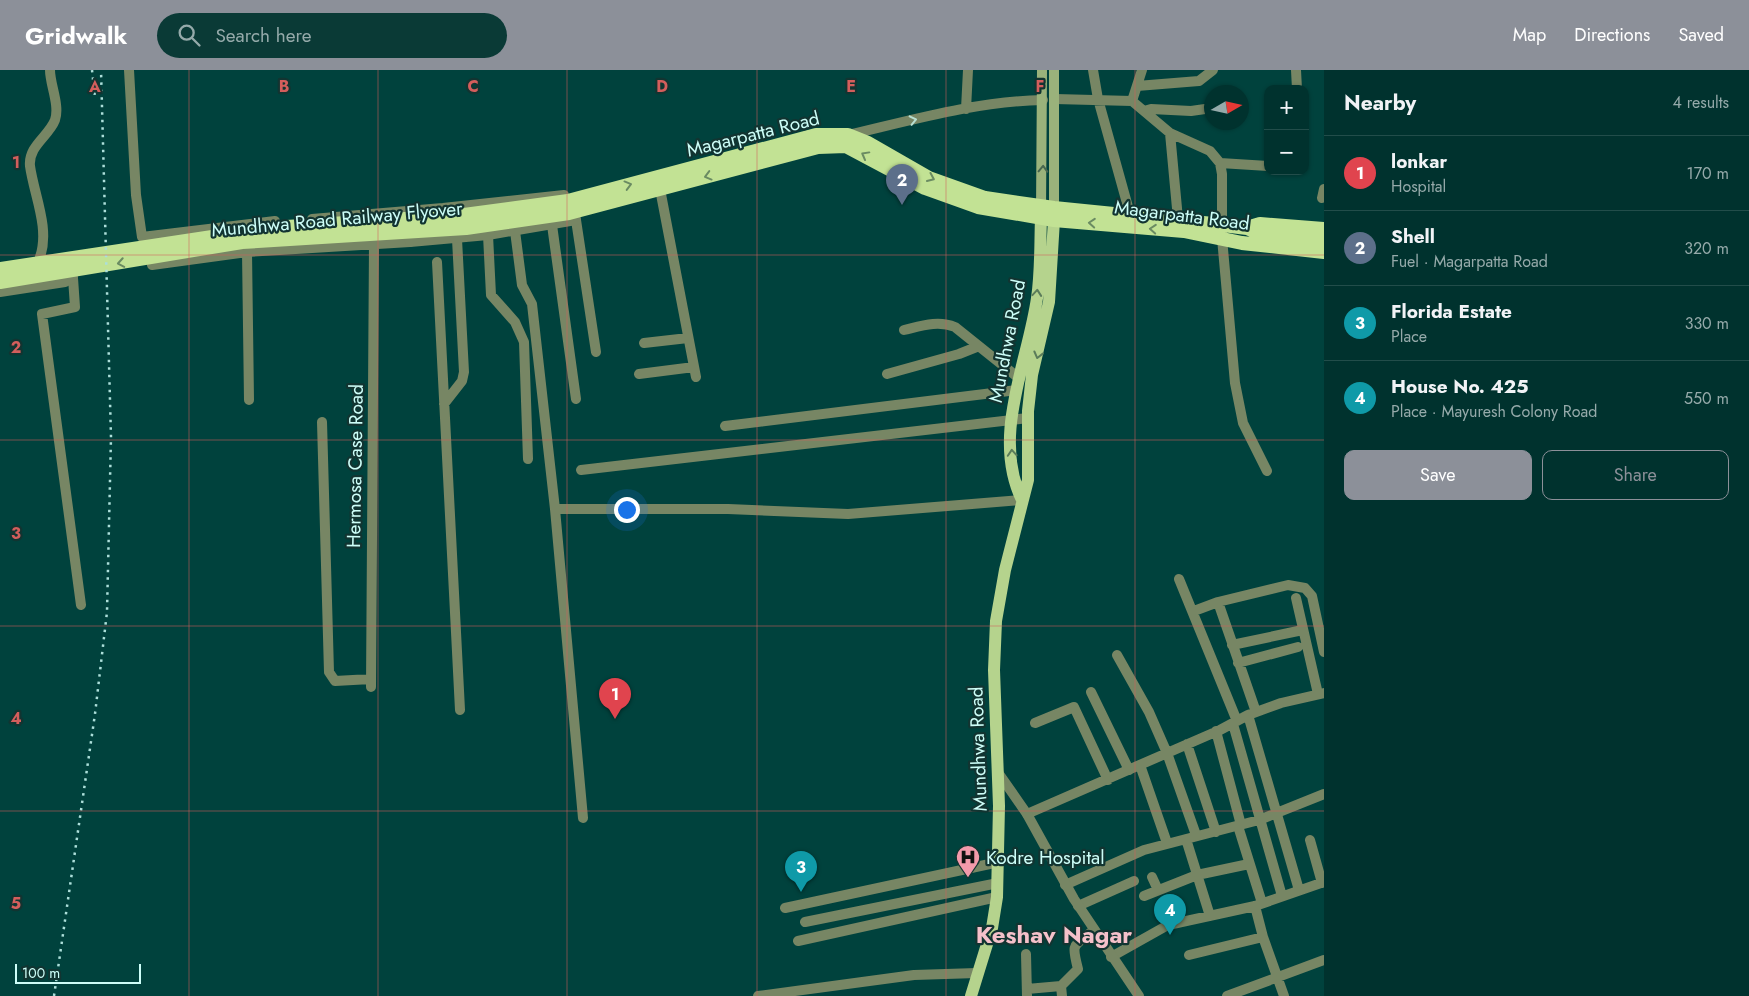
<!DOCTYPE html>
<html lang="en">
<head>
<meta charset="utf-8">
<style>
	body { margin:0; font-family:Jost,sans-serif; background:#0a3a36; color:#f1f3f6 }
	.controls { position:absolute; right:15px; top:15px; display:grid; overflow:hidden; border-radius:10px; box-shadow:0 1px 4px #0004 }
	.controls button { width:45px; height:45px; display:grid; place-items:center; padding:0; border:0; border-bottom:1px solid #224d4a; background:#00322e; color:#f1f3f6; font:25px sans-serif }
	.compass { position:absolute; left:1204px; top:15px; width:45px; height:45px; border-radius:50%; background:#00322e; box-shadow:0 1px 4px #0004; rotate:81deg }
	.scale { position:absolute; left:15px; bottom:12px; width:126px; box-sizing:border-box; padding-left:5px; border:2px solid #cdfef8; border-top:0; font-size:14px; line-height:18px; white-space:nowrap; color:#cdfef8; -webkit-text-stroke:4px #123431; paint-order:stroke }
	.you { position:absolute; left:626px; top:439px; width:18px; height:18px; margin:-12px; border:4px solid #fff; border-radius:50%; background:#1a73e8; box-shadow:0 0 0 8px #1a73e833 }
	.badge { display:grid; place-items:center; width:32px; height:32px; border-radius:50%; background:#8c9099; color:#fff; font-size:16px; font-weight:700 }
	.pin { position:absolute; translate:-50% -41px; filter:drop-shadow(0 1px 2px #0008) }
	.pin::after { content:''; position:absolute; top:26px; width:18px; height:15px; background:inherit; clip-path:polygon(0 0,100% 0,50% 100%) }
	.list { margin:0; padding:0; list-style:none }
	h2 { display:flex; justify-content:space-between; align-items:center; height:65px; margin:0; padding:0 20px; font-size:21px }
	h2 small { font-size:16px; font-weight:400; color:#95aaaa }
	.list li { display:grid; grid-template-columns:32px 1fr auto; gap:15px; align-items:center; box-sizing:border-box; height:75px; padding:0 20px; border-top:1px solid #224d4a }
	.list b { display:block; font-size:19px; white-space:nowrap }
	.list p { margin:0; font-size:16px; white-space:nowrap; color:#95aaaa }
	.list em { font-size:16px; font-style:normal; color:#95aaaa }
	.actions { display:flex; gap:10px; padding:15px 20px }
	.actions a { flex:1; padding:11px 0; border:1px solid #8c9099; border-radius:10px; text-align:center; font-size:18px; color:#8c9099 }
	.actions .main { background:#8c9099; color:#fff }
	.icon { flex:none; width:28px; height:28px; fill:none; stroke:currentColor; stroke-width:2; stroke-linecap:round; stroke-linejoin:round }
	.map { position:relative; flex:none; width:1324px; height:926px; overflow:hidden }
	header { display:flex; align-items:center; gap:30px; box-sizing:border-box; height:70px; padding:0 25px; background:#8c9099; color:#fff }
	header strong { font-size:24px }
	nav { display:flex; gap:28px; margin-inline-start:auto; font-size:18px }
	.search { width:350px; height:45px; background:#0a3a36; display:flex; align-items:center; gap:12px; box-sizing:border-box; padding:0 18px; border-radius:28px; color:#95aaaa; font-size:19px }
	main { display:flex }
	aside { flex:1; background:#00322e }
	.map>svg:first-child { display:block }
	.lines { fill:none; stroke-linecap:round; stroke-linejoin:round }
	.minor { stroke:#778664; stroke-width:10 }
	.tertiary { stroke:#778664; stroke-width:10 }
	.secondary { stroke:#9ab27b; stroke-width:10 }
	.primary { stroke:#b5d38d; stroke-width:12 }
	.trunk { stroke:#c2e294; stroke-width:14 }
	.rail { stroke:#acdfda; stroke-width:2.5; stroke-dasharray:2.5 5; stroke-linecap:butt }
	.oneway { stroke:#b8e0d3 }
	.oneway2 { stroke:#6a8b62 }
	.oneway3 { stroke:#48664f }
	.oneway4 { stroke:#5b7c5a }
	.grid { fill:none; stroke:#d45e5c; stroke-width:1; stroke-opacity:0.55 }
	.labels { text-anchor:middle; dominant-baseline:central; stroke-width:4.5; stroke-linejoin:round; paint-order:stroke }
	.street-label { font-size:19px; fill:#cdfef8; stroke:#123431 }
	.poi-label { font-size:19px; fill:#cdfef8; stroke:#123431; text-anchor:start }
	.district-label { font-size:24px; font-weight:bold; fill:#f5c1ca; stroke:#123431 }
	.grid-label { font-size:16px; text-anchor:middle; font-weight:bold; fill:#d45e5c; stroke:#123431; stroke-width:4.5; stroke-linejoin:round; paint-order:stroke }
</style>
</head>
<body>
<header>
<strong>Gridwalk</strong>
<div class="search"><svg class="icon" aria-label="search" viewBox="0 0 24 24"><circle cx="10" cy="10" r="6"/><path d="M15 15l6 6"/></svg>Search here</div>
<nav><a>Map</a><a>Directions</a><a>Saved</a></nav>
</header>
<main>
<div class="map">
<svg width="1324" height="926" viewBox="0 0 1324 926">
	<rect width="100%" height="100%" fill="#00423d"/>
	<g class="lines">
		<path class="minor" d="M 1093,0 L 1098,29 L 1130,144
			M 1296,0 L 1297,19
			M 1137,16 L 1199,11 L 1213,0
			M 1055,29 L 1132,31 L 1170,63 L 1210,81 L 1220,93 L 1222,104 L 1222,168 L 1235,313 L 1243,353 L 1267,401
			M 1132,31 L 1142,0
			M 966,39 L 968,0
			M 1144,41 L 1151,39 L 1191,41 L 1212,38
			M 1170,63 L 1178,149
			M 848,65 C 912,50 978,31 1043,30
			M 1220,93 L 1268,96
			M 660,119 L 696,307
			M 1322,128 L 1324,119
			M 576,150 L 596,282
			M 552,155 L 576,329
			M 515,161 L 522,215 L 532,234 L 555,439 L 583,748
			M 488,165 L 491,225 L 515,252 L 524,272 L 528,389
			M 247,182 L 249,330
			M 40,187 C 50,158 34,125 30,96 C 28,76 49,66 55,50 C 60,35 50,15 50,0
			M 437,192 L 460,640
			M 152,195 L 247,182 L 410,172
			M 73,208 L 75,237 L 42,244 L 81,535
			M 904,260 C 921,256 938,250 955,257 L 1020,309
			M 644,273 L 688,268
			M 639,304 L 694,297
			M 887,304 L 959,284 L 979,276
			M 444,334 L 462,311 L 464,302 L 457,169
			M 322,352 L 329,602 L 335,611 L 371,609
			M 725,356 L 1017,320
			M 581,400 L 1028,348
			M 555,439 L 728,439 L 848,444 L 1022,430
			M 1179,509 L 1237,651
			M 1296,528 L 1318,624
			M 1218,532 L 1256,642
			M 1194,541 L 1218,532 L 1288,515 L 1305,518 L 1312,526 L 1324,582
			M 1232,575 L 1298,561
			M 1117,585 L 1149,642 L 1167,683 L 1196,765
			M 1238,593 L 1298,577
			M 371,617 L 374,174
			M 1091,622 L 1129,700
			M 1248,645 L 1299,820
			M 1035,653 L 1074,637 L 1108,710
			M 1233,654 L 1282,826
			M 1216,661 L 1241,755
			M 1187,674 L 1216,762
			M 1140,695 L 1167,773
			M 1027,744 L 1220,660 L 1248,645 L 1281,633 L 1324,623
			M 1238,756 L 1262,833
			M 1186,769 L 1210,846
			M 1310,770 L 1322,813
			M 1152,807 L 1158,820
			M 1065,815 L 1144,780 L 1259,750 L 1324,724
			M 1144,826 L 1197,805 L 1249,794
			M 1078,836 L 1134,811
			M 1255,836 L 1263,867 L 1284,926
			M 785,838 L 999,792
			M 805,852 L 998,813
			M 798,871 L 997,827
			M 1026,884 L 1027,926
			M 1189,885 L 1263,867
			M 1111,887 L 1168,855 L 1255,836 L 1324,812
			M 1027,919 L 1061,916
			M 758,926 L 914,905 L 977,903
			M 1062,926 L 1061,916 L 1078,899 C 1071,872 1073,877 1094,860
			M 1227,926 L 1324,890"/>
		<path class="tertiary" d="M 129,0 L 136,125 L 142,167 L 275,151
			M 312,149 L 443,138 L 564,125
			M 409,154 L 410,172 L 488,165 L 576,150 L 574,142
			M 0,222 L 65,212 L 73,208 L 71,195
			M 997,701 L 1027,744 L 1074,829 L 1139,926"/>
		<path class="secondary" d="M 1054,0 L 1054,144
			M 1041,142 L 1042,0"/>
		<path class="primary" d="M 1022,430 C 991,366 1028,292 1037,228 C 1041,202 1040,174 1041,148
			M 971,926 L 992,858 L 997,827 L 999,736 L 994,600 L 996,551 L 1005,500 L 1028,410 L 1028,341 L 1032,305 L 1049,232 L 1054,150"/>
		<path class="trunk" d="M 1250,157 L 1260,154 L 1324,159
			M 0,199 L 272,158 L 464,145 L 568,131 L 816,65 L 848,65 L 868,73 L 929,108 L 985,128 L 1054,138 L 1223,155 L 1247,158 L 1258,163 L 1324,169
			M 0,212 L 242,172 L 466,158 L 569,143 L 818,77 L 846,76 L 925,118 L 978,137 L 1054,150 L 1184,161 L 1242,173 L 1324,182"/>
		<path class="rail" d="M 92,0 L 95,27
			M 54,926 L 95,644 L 107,542 L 111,367 L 101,0"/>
	</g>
	<defs><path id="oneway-chevron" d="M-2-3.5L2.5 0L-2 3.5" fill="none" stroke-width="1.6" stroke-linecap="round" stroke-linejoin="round" transform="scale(1.25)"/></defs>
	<use class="oneway" href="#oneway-chevron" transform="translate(913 50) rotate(-13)"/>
	<g class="oneway2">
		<use href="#oneway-chevron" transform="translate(865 85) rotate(-151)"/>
		<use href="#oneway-chevron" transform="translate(708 106) rotate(165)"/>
		<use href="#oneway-chevron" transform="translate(931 108) rotate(24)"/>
		<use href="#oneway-chevron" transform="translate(628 115) rotate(-15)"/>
		<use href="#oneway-chevron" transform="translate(1092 153) rotate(-176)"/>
		<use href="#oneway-chevron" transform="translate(1153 159) rotate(-176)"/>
		<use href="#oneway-chevron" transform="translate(121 193) rotate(170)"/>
	</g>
	<use class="oneway3" href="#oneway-chevron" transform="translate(1043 99) rotate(-88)"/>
	<g class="oneway4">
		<use href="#oneway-chevron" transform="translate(1037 223) rotate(-85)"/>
		<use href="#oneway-chevron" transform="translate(1038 285) rotate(104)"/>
		<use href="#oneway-chevron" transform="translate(1012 383) rotate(-94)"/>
	</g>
	<path class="grid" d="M 189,0 L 189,926M 378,0 L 378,926M 567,0 L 567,926M 757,0 L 757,926M 946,0 L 946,926M 1135,0 L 1135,926M 0,185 L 1324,185M 0,370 L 1324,370M 0,556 L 1324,556M 0,741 L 1324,741"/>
	<defs>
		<g id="hospital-pin" transform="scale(1.25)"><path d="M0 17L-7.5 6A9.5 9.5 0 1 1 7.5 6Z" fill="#f39aab" stroke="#123431"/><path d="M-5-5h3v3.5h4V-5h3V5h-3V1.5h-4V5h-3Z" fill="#111"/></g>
	</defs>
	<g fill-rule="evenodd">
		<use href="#hospital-pin" x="968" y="787"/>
	</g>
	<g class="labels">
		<g class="street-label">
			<text transform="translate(753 64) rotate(-14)">Magarpatta Road</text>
			<text transform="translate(1182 145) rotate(7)">Magarpatta Road</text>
			<text transform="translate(337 149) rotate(-5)">Mundhwa Road Railway Flyover</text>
			<text transform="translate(1007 271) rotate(-79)">Mundhwa Road</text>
			<text transform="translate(355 396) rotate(-89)">Hermosa Case Road</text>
			<text transform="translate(978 679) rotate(-92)">Mundhwa Road</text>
		</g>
		<g class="poi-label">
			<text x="986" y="787">Kodre Hospital</text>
		</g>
		<g class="district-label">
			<text x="1054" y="864">Keshav Nagar</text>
		</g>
	</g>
	<g class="grid-label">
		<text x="95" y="22">A</text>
		<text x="284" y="22">B</text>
		<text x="473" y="22">C</text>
		<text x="662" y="22">D</text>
		<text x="851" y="22">E</text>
		<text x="1040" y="22">F</text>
		<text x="16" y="98">1</text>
		<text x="16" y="283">2</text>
		<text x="16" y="469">3</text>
		<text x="16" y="654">4</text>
		<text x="16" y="839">5</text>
	</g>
</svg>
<div class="controls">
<button>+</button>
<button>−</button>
</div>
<svg class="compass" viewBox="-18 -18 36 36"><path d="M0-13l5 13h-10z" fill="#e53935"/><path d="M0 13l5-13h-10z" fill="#95aaaa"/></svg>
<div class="scale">100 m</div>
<div class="you"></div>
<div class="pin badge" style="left:615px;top:649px;background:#e0444e">1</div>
<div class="pin badge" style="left:902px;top:135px;background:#5c6f8a">2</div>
<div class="pin badge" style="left:801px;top:822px;background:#0f9aa8">3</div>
<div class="pin badge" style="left:1170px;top:865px;background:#0f9aa8">4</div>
</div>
<aside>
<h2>Nearby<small>4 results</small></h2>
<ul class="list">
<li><span class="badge" style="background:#e0444e">1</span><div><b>lonkar</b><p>Hospital</p></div><em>170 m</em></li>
<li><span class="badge" style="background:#5c6f8a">2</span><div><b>Shell</b><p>Fuel · Magarpatta Road</p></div><em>320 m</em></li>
<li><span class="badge" style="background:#0f9aa8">3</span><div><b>Florida Estate</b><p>Place</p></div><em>330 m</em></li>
<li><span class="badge" style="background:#0f9aa8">4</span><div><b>House No. 425</b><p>Place · Mayuresh Colony Road</p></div><em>550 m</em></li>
</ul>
<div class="actions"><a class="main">Save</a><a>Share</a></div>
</aside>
</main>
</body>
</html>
